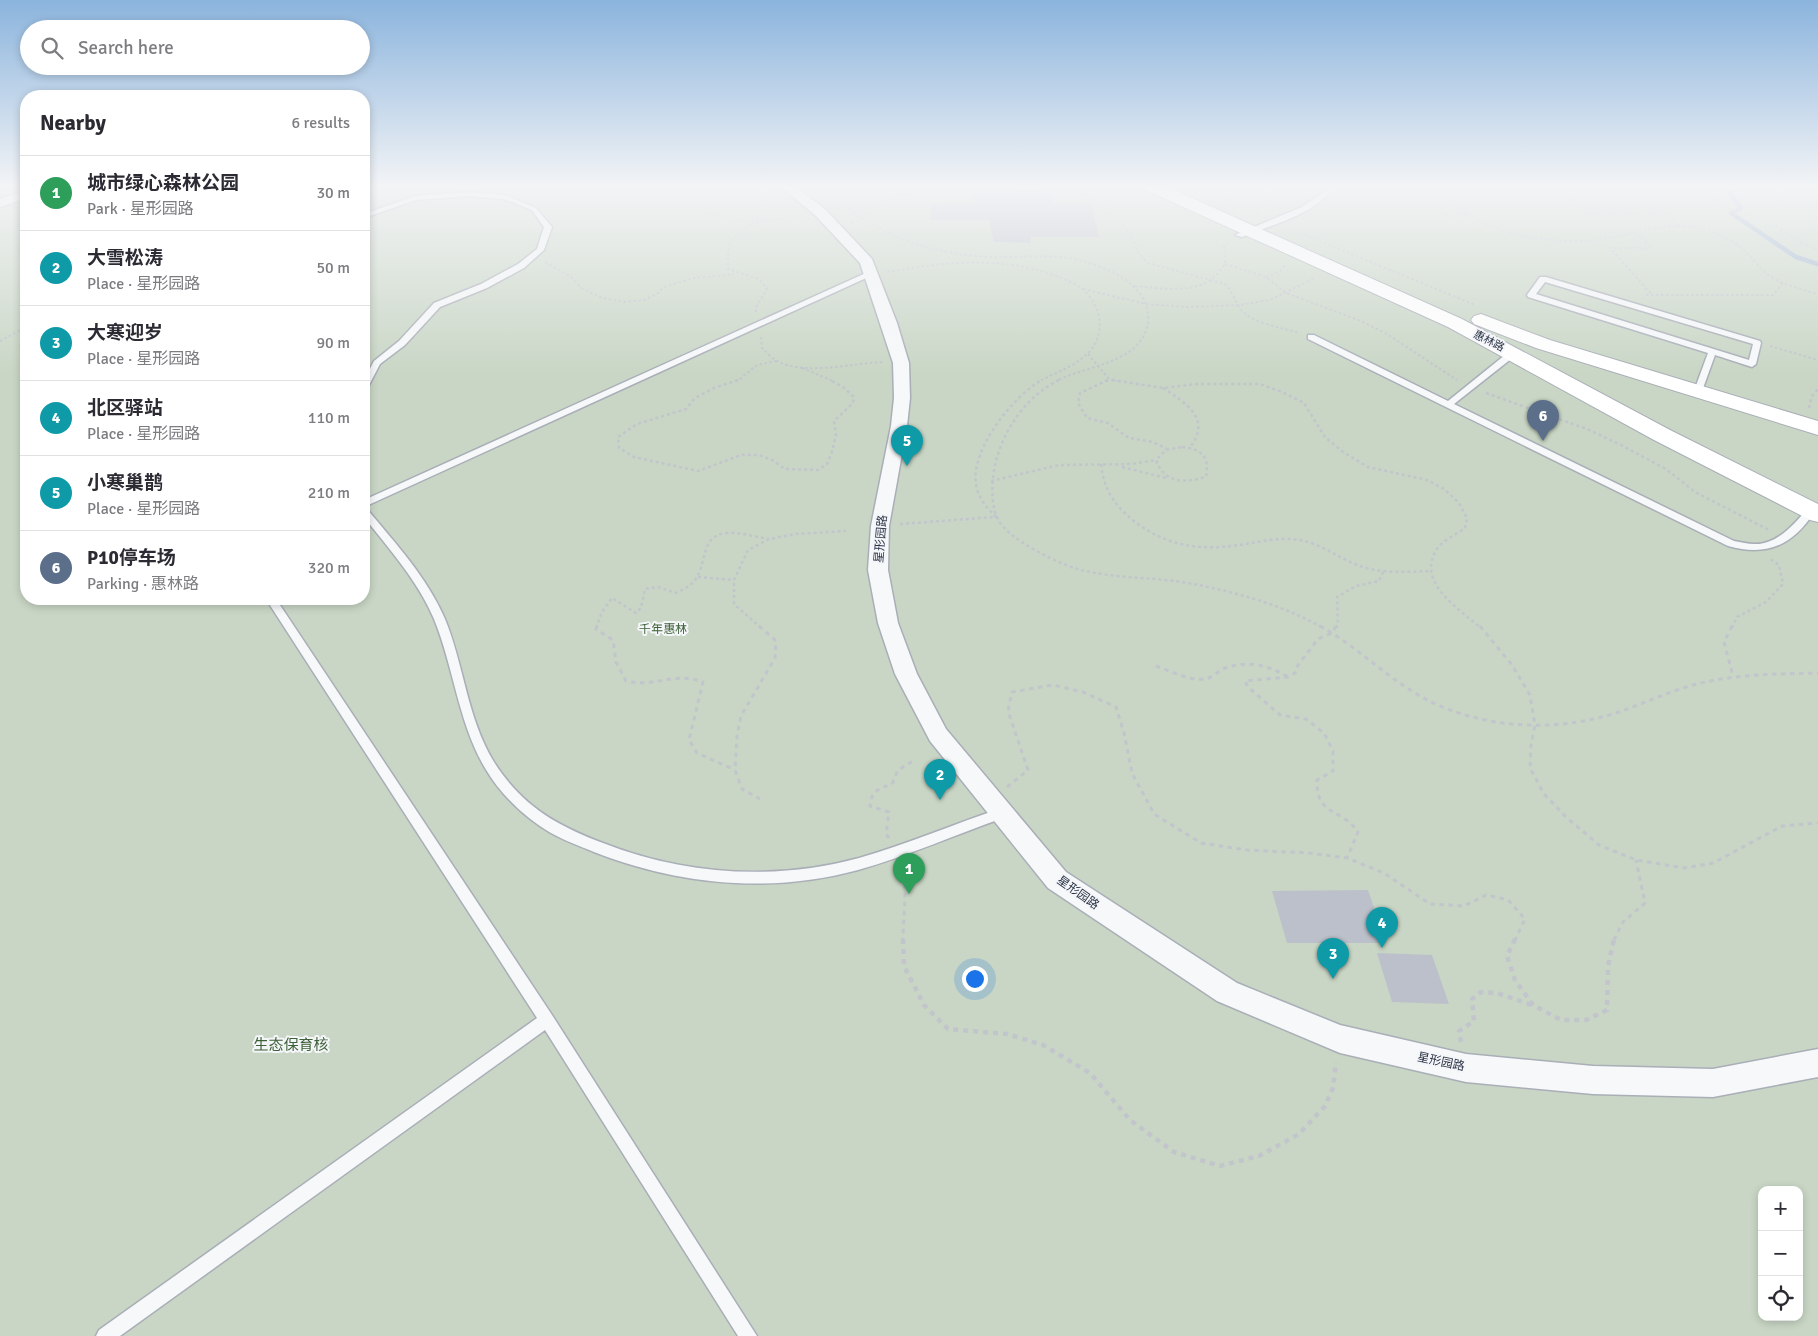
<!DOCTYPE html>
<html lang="en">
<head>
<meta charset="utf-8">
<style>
	body { margin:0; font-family:Signika,"Noto Sans SC",sans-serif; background:#f2f2f3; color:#2b2b33 }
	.controls { position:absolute; right:15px; bottom:15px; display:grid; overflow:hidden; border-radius:10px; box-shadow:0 2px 8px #0003 }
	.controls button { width:45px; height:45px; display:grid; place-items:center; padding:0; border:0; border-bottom:1px solid #e1e1e2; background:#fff; color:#2b2b33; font:25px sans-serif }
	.you { position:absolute; left:974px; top:978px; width:18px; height:18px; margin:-12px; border:4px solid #fff; border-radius:50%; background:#1a73e8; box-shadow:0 0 0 8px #1a73e833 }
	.badge { display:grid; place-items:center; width:32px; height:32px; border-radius:50%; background:#b45309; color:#fff; font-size:16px; font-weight:700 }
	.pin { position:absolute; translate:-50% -41px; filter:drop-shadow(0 1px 2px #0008) }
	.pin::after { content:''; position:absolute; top:26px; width:18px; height:15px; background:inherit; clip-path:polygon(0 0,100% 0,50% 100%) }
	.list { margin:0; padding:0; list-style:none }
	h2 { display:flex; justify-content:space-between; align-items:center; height:65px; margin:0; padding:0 20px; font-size:21px }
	h2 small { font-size:16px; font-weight:400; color:#7c7c81 }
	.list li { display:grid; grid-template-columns:32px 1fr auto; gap:15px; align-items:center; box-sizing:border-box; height:75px; padding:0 20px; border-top:1px solid #e1e1e2 }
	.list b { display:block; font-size:19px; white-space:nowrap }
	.list p { margin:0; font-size:16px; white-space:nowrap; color:#7c7c81 }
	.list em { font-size:16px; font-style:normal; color:#7c7c81 }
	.icon { flex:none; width:28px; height:28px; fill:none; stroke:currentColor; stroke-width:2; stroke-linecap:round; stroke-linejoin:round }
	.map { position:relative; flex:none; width:1818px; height:1336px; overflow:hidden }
	.search { position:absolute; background:#fff; box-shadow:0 2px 8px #0003; left:20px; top:20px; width:350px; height:55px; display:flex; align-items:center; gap:12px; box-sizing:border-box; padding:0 18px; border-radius:28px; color:#7c7c81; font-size:19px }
	.panel { position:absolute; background:#fff; box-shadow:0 2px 8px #0003; left:20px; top:90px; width:350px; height:515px; border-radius:20px }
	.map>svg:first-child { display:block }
	.green { fill:#c9d6c5; fill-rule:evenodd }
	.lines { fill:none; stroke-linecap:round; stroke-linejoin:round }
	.stream { stroke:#9fb4cc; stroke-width:4.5 }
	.building { fill:#bbc0ca }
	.lane-casing { stroke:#a9aeb7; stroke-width:3 }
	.street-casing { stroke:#a9aeb7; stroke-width:3 }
	.secondary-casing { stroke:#a9aeb7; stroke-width:2 }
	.path-far3 { stroke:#c2c5cb; stroke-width:2; stroke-dasharray:2.5 2.5; stroke-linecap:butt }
	.path-far2 { stroke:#c2c5cb; stroke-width:2.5; stroke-dasharray:3 3; stroke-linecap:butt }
	.path-far1 { stroke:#c2c5cb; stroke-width:3; stroke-dasharray:4.5 4.5; stroke-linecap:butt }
	.path { stroke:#c2c5cb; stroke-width:4.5; stroke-dasharray:5 5; stroke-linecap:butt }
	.lane { fill:#f7f8fa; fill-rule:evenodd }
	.street { fill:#f7f8fa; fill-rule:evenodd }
	.secondary { fill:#fff; fill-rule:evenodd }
	.labels { text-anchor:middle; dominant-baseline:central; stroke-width:4; stroke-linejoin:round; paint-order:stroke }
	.far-street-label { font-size:11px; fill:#2b3445; stroke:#f4f6f9 }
	.street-label { font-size:12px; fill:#2b3445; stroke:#f4f6f9 }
	.park-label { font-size:12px; fill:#3f6138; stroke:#f4f6f9 }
	.near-park-label { font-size:15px; fill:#3f6138; stroke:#f4f6f9 }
</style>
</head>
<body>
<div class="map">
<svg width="1818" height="1336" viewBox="0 0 1818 1336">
	<rect width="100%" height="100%" fill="#e4e7ec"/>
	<path class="green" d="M 0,186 L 26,186 L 26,599 L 364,599 L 364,186 L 1818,186 L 1818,1336 L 0,1336 ZM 1762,1190 L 1799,1190 L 1799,1317 L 1762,1317 Z"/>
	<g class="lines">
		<path class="stream" d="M 1724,186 L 1741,208 L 1731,213 L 1796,257 L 1818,264"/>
	</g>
	<path class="building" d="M 975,188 L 1026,188 L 1026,190 L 1049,191 L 1054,203 L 1091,204 L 1099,237 L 1031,237 L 1030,243 L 994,242 L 989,220 L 931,220 L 931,204 L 975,203 Z
		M 1368,890 L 1386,943 L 1287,943 L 1272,891 Z
		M 1377,953 L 1432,955 L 1449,1004 L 1392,1002 Z"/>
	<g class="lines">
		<g class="lane-casing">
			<path id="lane" d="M 1329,186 L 1335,186 C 1315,215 1273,224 1242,237 L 1235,235 L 1302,207 L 1324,192 Z
				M 468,192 L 505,195 L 536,208 L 552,227 L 544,250 L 524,268 L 487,288 L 440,307 L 405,345 L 380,364 L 368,387 L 364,390 L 364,380 L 374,361 L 399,341 L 434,303 L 481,284 L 518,264 L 537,249 L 544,227 L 532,210 L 504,199 L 468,196 L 416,200 L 364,218 L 364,214 L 415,196 Z
				M 24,193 L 26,194 L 26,212 L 23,210 L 21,195 Z
				M 868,272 L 875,274 L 364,507 L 364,500 Z
				M 1540,277 L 1546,277 L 1760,341 L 1761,343 L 1756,364 L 1752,367 L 1715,355 L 1702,391 L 1701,393 L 1695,393 L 1694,391 L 1708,353 L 1528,297 L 1527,295 ZM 1545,282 L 1753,344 L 1749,360 L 1536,294 Z
				M 1308,335 L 1314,335 L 1448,401 L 1510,351 L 1516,351 L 1516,355 L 1454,404 L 1734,541 C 1741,542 1748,544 1754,544 C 1776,545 1794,525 1807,509 L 1810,508 L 1815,511 C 1793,545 1768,557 1728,546 L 1308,339 Z
				M 364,508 L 367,509 C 395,543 427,577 445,619 C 464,665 467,718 494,762 C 522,806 556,825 603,843 C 684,875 775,881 859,858 C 908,844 954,824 1002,808 L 1006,809 L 1008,813 L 1006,817 C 957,834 908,856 858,870 C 770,894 679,885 594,852 C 580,846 565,841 551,833 C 525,818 500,794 485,768 C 458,722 454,668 434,619 C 418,581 389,549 364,517 Z
				M 266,599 L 276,599 L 552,1015 L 757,1336 L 738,1336 L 545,1030 L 120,1336 L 96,1336 L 99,1330 L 537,1018 Z"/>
		</g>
		<g class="street-casing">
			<path id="street" d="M 780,186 L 794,186 L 825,209 L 872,259 L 897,323 L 909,363 L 910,398 L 907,426 L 889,526 L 888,570 L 898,623 L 917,674 L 946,729 L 1066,872 L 1237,983 L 1340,1025 L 1466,1054 L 1593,1066 L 1713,1069 L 1818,1049 L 1818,1077 L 1713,1097 L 1593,1094 L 1466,1082 L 1340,1053 L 1217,1001 L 1048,888 L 930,741 L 895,674 L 878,623 L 868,570 L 871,526 L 891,426 L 894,398 L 893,363 L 860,263 L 815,215 Z
				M 26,190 L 26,198 L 0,207 L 0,199 Z"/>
		</g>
		<g class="secondary-casing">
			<path id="secondary" d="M 1144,186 L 1165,186 L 1462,319 L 1670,430 L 1818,504 L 1818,522 L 1810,520 L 1654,440 L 1448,327 L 1146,190 Z
				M 1481,314 L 1550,340 L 1818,421 L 1818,435 L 1536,348 L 1474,324 L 1471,320 L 1474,316 Z"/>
		</g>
		<path class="path-far3" d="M 684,186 C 691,192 694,201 701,207 C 724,226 773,221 800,217
			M 840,186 C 842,193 845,201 849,207 C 854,214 863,218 870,223 C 906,245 947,255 989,257 C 1019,258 1050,253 1079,260 C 1107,267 1146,283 1148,316 C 1149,329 1143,340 1133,349 C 1111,366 1080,369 1056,381
			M 1067,186 L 1102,205 L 1112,219 L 1123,225 L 1130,234 L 1139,254 L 1148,263 L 1225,284 C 1233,292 1235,302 1241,310 C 1252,323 1283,328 1299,333
			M 1196,186 L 1261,214
			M 1442,186 C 1446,191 1449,197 1453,202 C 1484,236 1561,246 1604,239 C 1637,234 1666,220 1701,229 C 1718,233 1735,241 1747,253 C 1755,260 1760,269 1768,275 C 1783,285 1801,289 1818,294
			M 1559,186 L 1580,210 L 1663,210 L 1678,226
			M 1703,186 L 1721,205 L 1768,221 L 1796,240 L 1818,250
			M 1453,202 L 1433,206 L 1450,217 L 1471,215
			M 838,209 L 867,206
			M 851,223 L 863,218 L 867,206 C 879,201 892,197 906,196 C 924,194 944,196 960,186
			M 1634,231 L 1652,248 L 1610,248 L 1652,295
			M 1305,235 L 1475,305
			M 545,262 L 570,276 L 581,288 L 602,298 L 624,302 L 645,300 L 658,293 L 664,287 L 694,278 L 734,274
			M 1225,264 L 1266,277 L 1286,293 L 1361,321 L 1387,334 L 1457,380
			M 887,272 C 928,265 971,259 1012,265 C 1034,268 1059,275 1078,286 C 1100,300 1108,332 1089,352 C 1076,366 1057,372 1040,381
			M 1266,277 L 1280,271 L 1286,264
			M 1135,286 C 1158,288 1192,294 1212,279 C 1217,275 1221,269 1225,264 L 1224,246 L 1230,242
			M 1083,289 L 1146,304 L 1188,307 L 1239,305 L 1270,300 L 1315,278
			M 1646,295 L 1773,295 L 1783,283
			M 756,312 L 756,307 L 767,289 L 759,279 L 728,269 C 726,239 734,234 759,221
			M 20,331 L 23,335 L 20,346 L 26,351
			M 761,337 L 762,348 C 767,352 771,358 777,361 C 805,376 852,363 883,362
			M 0,341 L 26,327
			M 1770,346 L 1818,360
			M 1088,354 L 1109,379 L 1117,381
			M 802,368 L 833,381
			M 735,381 L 740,379 L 757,365 L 776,361
			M 1105,381 L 1109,379"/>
		<path class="path-far2" d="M 738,380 L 714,388 L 695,398 L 686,409 L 637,424 L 618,437 L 619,448 L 634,457 L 698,471 L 741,455 L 759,455 L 772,460 L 785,469 L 818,470 L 827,464 L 832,452 L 836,435 L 834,421 L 853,403 L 854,397 L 843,387 L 830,380
			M 1059,380 C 1027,396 1005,427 996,461 C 992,477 990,501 997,517 C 1005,539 1064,567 1085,571 C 1121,579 1158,577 1194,584 C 1238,593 1283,605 1323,628
			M 1108,380 L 1080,393 L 1078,403 L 1087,418 L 1108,423 L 1129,438 L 1153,442 L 1167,449
			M 1112,380 L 1163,388 L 1197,384 L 1260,384 L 1282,392 L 1304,403 L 1325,437 L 1343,452 L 1368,467 L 1427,480 L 1444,489 L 1459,503 L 1467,518 L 1465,528 C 1457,534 1442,541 1437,549 C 1415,582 1459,609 1481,628
			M 1163,388 C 1186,403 1212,419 1190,447
			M 1486,393 L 1587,429 L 1621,445 L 1666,469 L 1695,492 L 1769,530
			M 1809,408 L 1812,396 L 1818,389
			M 1182,447 C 1202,449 1210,457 1206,477 C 1184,483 1165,484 1156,460 L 1166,450 Z
			M 1101,464 C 1104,490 1114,505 1134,521 C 1169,548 1203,551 1246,544 C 1263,541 1281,537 1299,540 C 1320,543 1335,556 1355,564 C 1378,574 1405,572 1430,571
			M 1122,467 L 1166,478
			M 991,481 L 1059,465 L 1132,464 L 1156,460
			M 996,517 C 987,508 978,498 976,484 C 970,450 1014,395 1042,380
			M 900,524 L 995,517
			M 698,577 L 734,580
			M 596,628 L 602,612 L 612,598 L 636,613 L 641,608 L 645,589 L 658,587 L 676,593 C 684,589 693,585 697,577 C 707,560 701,535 727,533 C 741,532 755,537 769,539
			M 761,628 L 734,604 L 734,580 L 748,550 L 769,539 L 796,534 L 846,531
			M 1336,628 L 1338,624 L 1337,597 L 1356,586 L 1379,581 L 1383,572
			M 1732,628 L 1737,617 L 1766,602 L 1783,584 L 1779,565 L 1769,558"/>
		<path class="path-far1" d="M 597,626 L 596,629 L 613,640 L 616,662 L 626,681 C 657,688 672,671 703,682 L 689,740 L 697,753 L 735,770
			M 759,626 L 776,641 L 775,658 L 741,716 L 737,736 L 735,770 L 742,789 L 760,799
			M 1320,626 C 1363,650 1395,687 1440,706 C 1497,730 1561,731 1619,712 C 1645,703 1670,691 1697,684 C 1736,674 1778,674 1818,673
			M 1336,626 L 1332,633 L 1318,639 L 1298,665 L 1295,673 L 1288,677 L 1245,681 L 1248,687 L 1280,715 L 1306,719 L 1324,733 L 1333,751 L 1333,771 L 1317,780 C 1316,817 1341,807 1358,832 L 1347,858
			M 1480,626 L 1512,665 L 1530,695 L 1535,725 L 1531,745 L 1530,768 L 1544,794 L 1566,817 L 1599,845 L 1636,860 L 1684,868 L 1713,863 L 1782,826 L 1818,823
			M 1732,626 L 1724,642 L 1733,676
			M 1156,666 C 1170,671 1190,681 1205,679 C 1212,678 1218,671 1225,668 C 1248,660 1268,665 1288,677
			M 1007,787 L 1028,770 L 1008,711 L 1012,692 L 1053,685 L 1083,692 L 1116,707 L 1124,733 L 1132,773 L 1154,814 L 1201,843 L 1247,850 L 1309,853 L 1347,858 L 1384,873 L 1430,904 L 1464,906 L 1486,895 L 1508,900 L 1525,919 L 1515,940
			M 889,838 L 886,834 L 889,812 L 870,806 C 871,791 878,789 892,784 L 898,770 L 915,760
			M 902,866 C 908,890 903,916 903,940
			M 1614,940 L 1623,922 L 1645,903 L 1636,860"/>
		<path class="path" d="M 903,939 L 904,966 L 924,1005 L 948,1029 L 1007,1034 L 1043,1045 L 1090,1073 L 1130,1120 L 1174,1152 L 1220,1166 L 1259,1156 L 1299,1134 L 1325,1106 L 1333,1088 L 1336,1062
			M 1515,939 L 1507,956 L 1515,980 L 1533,1005 L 1561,1020 L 1586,1020 L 1607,1010 L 1608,966 L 1614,939
			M 1461,1042 L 1459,1031 L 1474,1021 L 1472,999 L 1481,992 L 1497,993 L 1532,1005"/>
		<use href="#lane" class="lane"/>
		<use href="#street" class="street"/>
		<use href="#secondary" class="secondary"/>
	</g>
	<linearGradient id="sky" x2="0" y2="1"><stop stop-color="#8bb4dd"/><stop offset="0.5" stop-color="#f3f4f6"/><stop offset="1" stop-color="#f3f4f6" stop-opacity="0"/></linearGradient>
	<rect width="1818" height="373" fill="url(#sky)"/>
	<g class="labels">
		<g class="far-street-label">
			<text transform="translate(1489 341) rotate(27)">惠林路</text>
		</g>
		<g class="street-label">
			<text transform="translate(881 539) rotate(-85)">星形园路</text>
			<text transform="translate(1078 893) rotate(35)">星形园路</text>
			<text transform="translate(1441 1062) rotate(12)">星形园路</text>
		</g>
		<g class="park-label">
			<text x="663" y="629">千年惠林</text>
		</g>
		<g class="near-park-label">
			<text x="291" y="1045">生态保育核</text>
		</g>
	</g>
</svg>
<div class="controls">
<button>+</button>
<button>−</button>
<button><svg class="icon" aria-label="locate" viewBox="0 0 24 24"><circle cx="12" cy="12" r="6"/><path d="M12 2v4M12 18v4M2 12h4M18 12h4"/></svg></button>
</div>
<div class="you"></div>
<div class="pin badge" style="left:909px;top:894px;background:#2e9e5b">1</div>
<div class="pin badge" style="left:940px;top:800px;background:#0f9aa8">2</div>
<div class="pin badge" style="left:1333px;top:979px;background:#0f9aa8">3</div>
<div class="pin badge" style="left:1382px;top:948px;background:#0f9aa8">4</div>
<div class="pin badge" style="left:907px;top:466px;background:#0f9aa8">5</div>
<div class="pin badge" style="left:1543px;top:441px;background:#5c6f8a">6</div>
<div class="search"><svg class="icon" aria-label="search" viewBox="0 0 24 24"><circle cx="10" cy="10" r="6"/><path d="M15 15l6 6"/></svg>Search here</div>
<section class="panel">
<h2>Nearby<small>6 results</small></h2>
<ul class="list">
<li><span class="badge" style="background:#2e9e5b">1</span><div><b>城市绿心森林公园</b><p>Park · 星形园路</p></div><em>30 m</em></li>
<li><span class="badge" style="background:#0f9aa8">2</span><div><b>大雪松涛</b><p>Place · 星形园路</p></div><em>50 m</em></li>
<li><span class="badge" style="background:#0f9aa8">3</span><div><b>大寒迎岁</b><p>Place · 星形园路</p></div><em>90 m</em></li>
<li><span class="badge" style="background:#0f9aa8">4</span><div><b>北区驿站</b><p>Place · 星形园路</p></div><em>110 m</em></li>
<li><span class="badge" style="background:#0f9aa8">5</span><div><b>小寒巢鹊</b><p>Place · 星形园路</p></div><em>210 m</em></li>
<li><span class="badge" style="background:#5c6f8a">6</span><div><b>P10停车场</b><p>Parking · 惠林路</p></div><em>320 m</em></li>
</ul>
</section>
</div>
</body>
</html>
